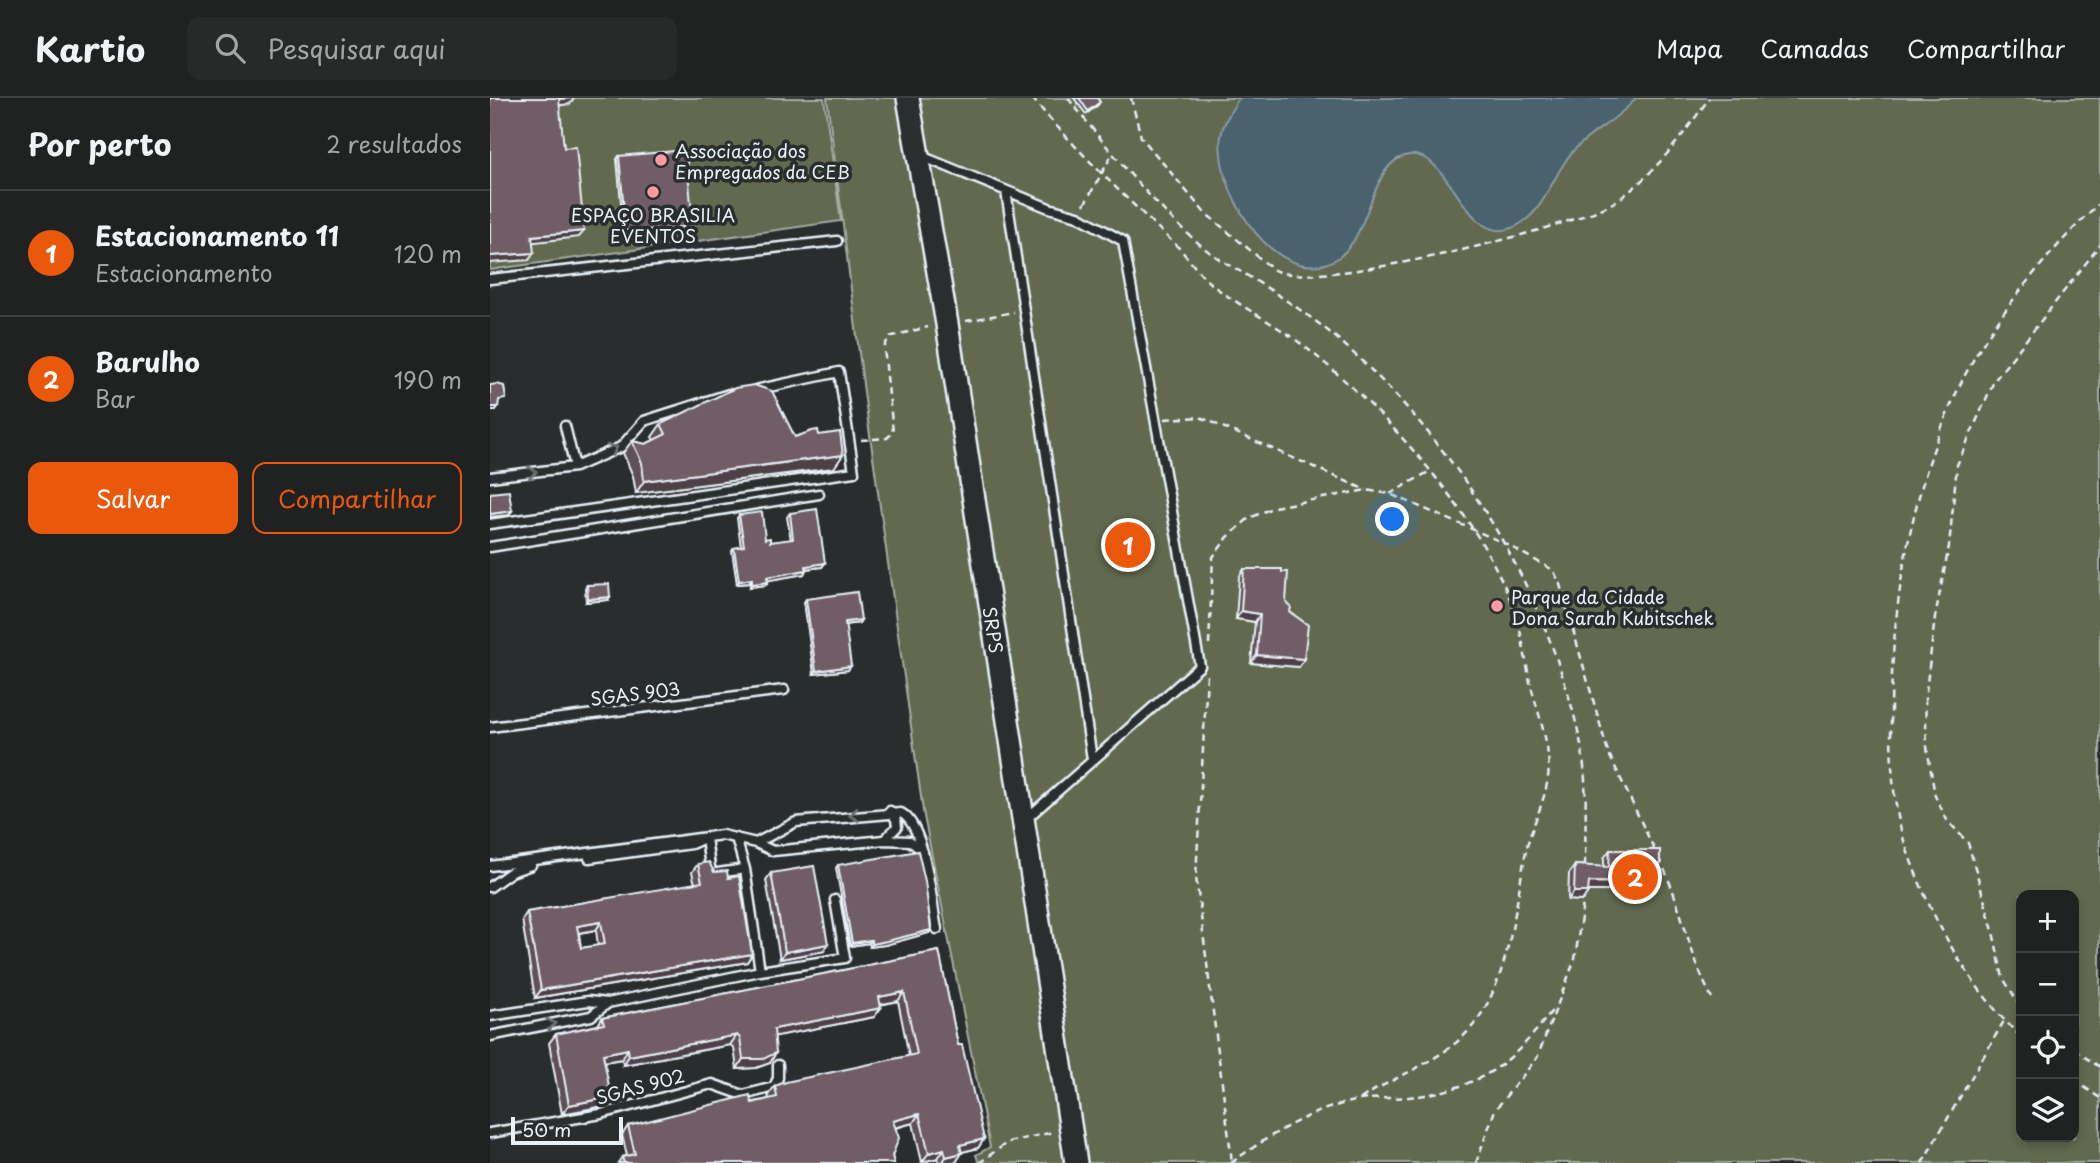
<!DOCTYPE html>
<html lang="pt">
<head>
<meta charset="utf-8">
<style>
	body { margin:0; font-family:"Playpen Sans",sans-serif; background:#282a2a; color:#f1f3f6 }
	.controls { position:absolute; right:21px; bottom:21px; display:grid; overflow:hidden; border-radius:14px; box-shadow:0 4px 10px #0003 }
	.controls button { width:63px; height:63px; display:grid; place-items:center; padding:0; border:0; border-bottom:2px solid #3d3f40; background:#202222; color:#f1f3f6; font:35px sans-serif }
	.scale { position:absolute; left:21px; bottom:18px; width:112px; box-sizing:border-box; padding-left:7px; border:4px solid #e8f1f8; border-top:0; font-size:19px; line-height:24px; white-space:nowrap; color:#e8f1f8; -webkit-text-stroke:5px #2a2d2e; paint-order:stroke }
	.you { position:absolute; left:903px; top:422px; width:24px; height:24px; margin:-18px; border:5px solid #fff; border-radius:50%; background:#1a73e8; box-shadow:0 0 0 10px #1a73e833 }
	.badge { display:grid; place-items:center; width:46px; height:46px; border-radius:50%; background:#ea580c; color:#fff; font-size:23px; font-weight:700 }
	.pin { position:absolute; translate:-50% -50%; border:4px solid #fff; box-shadow:0 2px 7px #0006 }
	.list { margin:0; padding:0; list-style:none }
	h2 { display:flex; justify-content:space-between; align-items:center; height:91px; margin:0; padding:0 28px; font-size:30px }
	h2 small { font-size:23px; font-weight:400; color:#a2a4a5 }
	.list li { display:grid; grid-template-columns:46px 1fr auto; gap:21px; align-items:center; box-sizing:border-box; height:126px; padding:0 28px; border-top:2px solid #3d3f40 }
	.list b { display:block; font-size:26px; white-space:nowrap }
	.list p { margin:0; font-size:23px; white-space:nowrap; color:#a2a4a5 }
	.list em { font-size:23px; font-style:normal; color:#a2a4a5 }
	.actions { display:flex; gap:14px; padding:21px 28px }
	.actions a { flex:1; padding:16px 0; border:2px solid #ea580c; border-radius:14px; text-align:center; font-size:24px; color:#ea580c }
	.actions .main { background:#ea580c; color:#fff }
	.icon { flex:none; width:38px; height:38px; fill:none; stroke:currentColor; stroke-width:2; stroke-linecap:round; stroke-linejoin:round }
	.map { position:relative; flex:none; width:1610px; height:1065px; overflow:hidden }
	header { display:flex; align-items:center; gap:42px; box-sizing:border-box; height:98px; padding:0 35px; background:#202222; border-bottom:2px solid #3d3f40 }
	header strong { font-size:33px }
	nav { display:flex; gap:38px; margin-inline-start:auto; font-size:24px }
	.search { width:490px; height:63px; background:#282a2a; display:flex; align-items:center; gap:18px; box-sizing:border-box; padding:0 24px; border-radius:14px; color:#a2a4a5; font-size:26px }
	main { display:flex }
	aside { flex:1; background:#202222 }
	.map>svg:first-child { display:block }
	.green { fill:#626950; stroke:#a5ada4; stroke-width:2; fill-rule:evenodd }
	.water { fill:#49626d; stroke:#899ba5; stroke-width:2 }
	.lines { fill:none; stroke-linecap:round; stroke-linejoin:round }
	.service-casing { stroke:#e8f1f8; stroke-width:13 }
	.secondary-casing { stroke:#e8f1f8; stroke-width:26 }
	.path { stroke:#e8f1f8; stroke-width:2.5; stroke-dasharray:7 5; stroke-linecap:butt }
	.service { stroke:#2a2d2e; stroke-width:8 }
	.secondary { stroke:#2a2d2e; stroke-width:21 }
	.wall { fill:#5f5057; stroke:#e8f1f8; stroke-width:2; fill-rule:evenodd }
	.shaded-wall { fill:#4e4147; stroke:#e8f1f8; stroke-width:2 }
	.building { fill:#6f5d65; stroke:#e8f1f8; stroke-width:2; fill-rule:evenodd }
	.oneway { stroke:#6c7275 }
	.poi-dot { fill:#ff9aa2; stroke:#2a2d2e; stroke-width:2.5 }
	.labels { text-anchor:middle; dominant-baseline:central; stroke-width:7; stroke-linejoin:round; paint-order:stroke }
	.poi-label { font-size:18px; fill:#e8f1f8; stroke:#2a2d2e; text-anchor:start }
	.street-label { font-size:18px; fill:#e8f1f8; stroke:#2a2d2e }
</style>
</head>
<body>
<header>
<strong>Kartio</strong>
<div class="search"><svg class="icon" aria-label="search" viewBox="0 0 24 24"><circle cx="10" cy="10" r="6"/><path d="M15 15l6 6"/></svg>Pesquisar aqui</div>
<nav><a>Mapa</a><a>Camadas</a><a>Compartilhar</a></nav>
</header>
<main>
<aside>
<h2>Por perto<small>2 resultados</small></h2>
<ul class="list">
<li><span class="badge">1</span><div><b>Estacionamento 11</b><p>Estacionamento</p></div><em>120 m</em></li>
<li><span class="badge">2</span><div><b>Barulho</b><p>Bar</p></div><em>190 m</em></li>
</ul>
<div class="actions"><a class="main">Salvar</a><a>Compartilhar</a></div>
</aside>
<div class="map">
<svg width="1610" height="1065" viewBox="0 0 1610 1065">
	<rect width="100%" height="100%" fill="#2a2d2e"/>
	<filter id="ink" filterUnits="userSpaceOnUse"><feTurbulence type="fractalNoise" baseFrequency=".0143" numOctaves="2"/><feDisplacementMap in="SourceGraphic" scale="14" xChannelSelector="R" yChannelSelector="G"/><feConvolveMatrix kernelMatrix="1 2 1 2 8 2 1 2 1" color-interpolation-filters="sRGB"/></filter>
	<g filter="url(#ink)">
		<path class="green" d="M 0,0 L 334,0 L 351,123 L 0,172 Z
			M 337,0 L 1610,0 L 1610,1065 L 489,1065 L 486,1057 L 500,1049 L 433,713 L 375,302 ZM 1531,797 L 1584,797 L 1584,1039 L 1531,1039 Z"/>
		<path class="water" d="M 749,0 L 1146,0 C 1130,20 1104,32 1085,51 C 1065,71 1057,108 1033,124 C 977,163 963,51 919,57 C 875,63 884,153 835,166 C 777,181 724,86 731,38 C 733,24 742,12 749,0 Z"/>
		<g class="lines">
			<g class="service-casing">
				<path id="service" d="M 431,58 L 559,110 L 588,118 L 633,143 L 710,568 L 536,721
					M 516,93 L 602,661
					M 0,181 L 347,143
					M 75,328 L 85,369
					M 0,379 L 85,369 L 131,349 L 154,323 L 239,296
					M 0,426 L 364,374 L 349,274 L 265,292
					M 0,449 L 329,396
					M 0,629 L 294,592
					M 246,740 L 255,771
					M 394,742 L 407,729 L 406,721 L 400,713
					M 266,745 L 306,724 L 411,715 C 436,728 441,803 447,831
					M 99,760 L 201,746 L 210,742
					M 0,768 L 232,737 L 266,745 L 283,753 L 394,742 L 420,743 L 431,752
					M 0,789 L 21,774 L 41,767
					M 270,873 L 355,860 L 345,802
					M 0,918 L 98,903 L 118,905 L 270,873 L 255,771 L 221,776 L 216,740
					M 0,938 L 101,918 L 118,905
					M 0,1035 L 111,1016 L 222,986 L 253,997 L 284,989 L 288,980 L 288,967"/>
			</g>
			<g class="secondary-casing">
				<g id="secondary">
					<path id="s1" d="M 418,0 L 457,226 L 586,1065"/>
				</g>
			</g>
			<path class="path" d="M 542,0 C 586,52 637,101 686,147 C 698,159 708,175 720,185 C 747,207 779,222 806,242 C 887,303 988,413 1023,509 C 1032,533 1035,560 1040,584 C 1047,613 1062,650 1058,679 C 1055,705 1041,728 1036,753 C 1024,812 1019,900 968,943 C 939,968 901,980 869,1002
				M 578,0 C 619,52 663,107 713,149 C 726,160 743,169 758,178 C 789,197 821,218 849,242 C 965,344 1052,482 1088,633 C 1099,676 1095,726 1095,771
				M 641,0 L 651,39 L 714,114 L 784,172 C 825,194 1077,131 1121,106 C 1158,85 1195,35 1219,0
				M 594,107 L 623,55
				M 476,223 L 524,214
				M 675,321 L 710,319 L 876,392
				M 371,342 L 397,340 L 403,334 L 394,250 L 399,239 L 438,229
				M 900,396 L 940,373
				M 719,546 L 723,459 L 738,439 L 758,421 L 784,409 L 876,392 L 900,396 L 1014,445 L 1063,472 L 1069,483 L 1118,654 L 1166,755
				M 717,577 L 706,779 L 742,1064
				M 1169,760 C 1192,806 1198,856 1222,900
				M 1531,909 L 1513,880 L 1502,829 L 1478,745 L 1457,722 L 1445,698 L 1437,649 L 1435,602 L 1445,519 L 1459,448 L 1467,367 L 1504,283 L 1610,147
				M 1531,939 C 1477,887 1439,817 1415,746 C 1402,705 1401,662 1401,620 C 1401,505 1421,389 1471,285 C 1500,225 1561,149 1610,105
				M 1584,952 L 1610,969
				M 1584,982 L 1610,1000
				M 489,1065 L 518,1044 L 564,1034
				M 741,1065 C 780,1037 822,1010 870,1002 C 892,999 914,1001 935,997 C 1000,985 1025,961 1064,910
				M 986,1065 L 1005,1012 L 1047,960 L 1085,861 L 1094,798
				M 1432,1065 L 1514,923"/>
			<use href="#service" class="service"/>
			<use href="#secondary" class="secondary"/>
		</g>
		<path class="wall" d="M 584,0 L 607,0 L 610,4 L 608,7 L 596,16 Z
			M 129,58 L 200,131 L 134,137 L 127,61 Z
			M 171,326 L 305,339 L 329,337 L 344,370 L 146,395 L 143,378 L 133,355 L 142,343 L 156,346 L 164,342 L 162,339 Z
			M 300,415 L 335,465 L 332,469 L 316,471 L 314,476 L 278,482 L 276,487 L 260,489 L 260,485 L 247,486 L 242,453 L 244,450 L 251,449 L 247,420 L 249,417 L 275,441 L 280,444 L 301,442 L 297,419 Z
			M 754,471 L 792,474 L 796,504 L 814,561 L 809,569 L 761,565 L 765,524 L 746,521 L 749,479 Z
			M 97,487 L 118,502 L 96,504 L 95,490 Z
			M 316,501 L 371,522 L 369,525 L 355,527 L 358,572 L 324,576 L 314,504 Z
			M 1120,752 L 1164,793 L 1098,793 L 1092,803 L 1078,802 L 1079,776 L 1085,767 L 1114,769 L 1114,760 Z
			M 208,766 L 238,780 L 262,856 L 257,864 L 45,900 L 32,822 L 37,814 L 205,786 L 202,774 ZM 106,832 L 108,848 L 91,850 L 89,835 Z
			M 348,767 L 441,832 L 439,835 L 395,847 L 380,849 L 379,845 L 360,848 L 346,770 Z
			M 281,775 L 338,846 L 334,853 L 290,861 L 276,782 Z
			M 449,853 L 468,947 L 494,1041 L 488,1050 L 472,1054 L 466,1064 L 449,1065 L 448,1060 L 432,1064 L 423,1025 L 406,1030 L 402,1058 L 404,1065 L 128,1065 L 132,1059 L 137,1058 L 132,1037 L 138,1028 L 279,1001 L 278,997 L 285,988 L 419,958 L 408,903 L 390,907 L 384,919 L 285,938 L 280,965 L 266,970 L 247,971 L 244,950 L 240,947 L 133,967 L 132,961 L 114,964 L 114,1008 L 72,1016 L 59,945 L 66,936 L 108,927 L 112,920 Z"/>
		<path class="shaded-wall" d="M 84,0 L 80,6 L 64,8 L 69,1 Z
			M 203,128 L 200,131 L 134,137 L 136,134 Z
			M 94,133 L 89,139 L 37,145 L 42,138 Z
			M 44,155 L 39,162 L 0,165 L 0,158 Z
			M 0,309 L 8,309 L 6,312 L 0,312 Z
			M 353,357 L 344,370 L 146,395 L 154,383 Z
			M 22,413 L 19,417 L 0,419 L 0,416 Z
			M 335,465 L 332,469 L 314,471 L 316,468 Z
			M 316,472 L 314,476 L 275,483 L 277,479 Z
			M 262,481 L 260,485 L 247,486 L 249,483 Z
			M 278,484 L 276,487 L 260,489 L 262,486 Z
			M 120,499 L 118,502 L 96,504 L 98,501 Z
			M 751,513 L 770,516 L 765,524 L 746,521 Z
			M 371,522 L 369,525 L 352,527 L 355,524 Z
			M 767,557 L 814,561 L 809,569 L 761,565 Z
			M 361,568 L 358,572 L 324,576 L 326,573 Z
			M 1099,784 L 1170,785 L 1164,793 L 1093,793 Z
			M 1084,794 L 1098,794 L 1092,803 L 1078,802 Z
			M 111,824 L 106,832 L 82,836 L 87,828 Z
			M 441,832 L 439,835 L 395,847 L 380,849 L 382,846 Z
			M 381,842 L 379,845 L 360,848 L 362,845 Z
			M 338,846 L 334,853 L 290,861 L 295,854 Z
			M 262,856 L 257,864 L 45,900 L 51,892 Z
			M 414,894 L 408,903 L 382,908 L 389,899 Z
			M 391,910 L 384,919 L 277,940 L 284,931 Z
			M 247,937 L 240,947 L 133,967 L 139,958 Z
			M 138,951 L 132,961 L 106,965 L 113,956 Z
			M 286,955 L 280,965 L 266,970 L 247,971 L 253,961 Z
			M 121,999 L 114,1008 L 72,1016 L 79,1007 Z
			M 429,1016 L 423,1025 L 396,1032 L 403,1023 Z
			M 494,1041 L 488,1050 L 464,1056 L 470,1047 Z
			M 454,1051 L 448,1060 L 432,1064 L 439,1055 Z
			M 472,1055 L 466,1064 L 452,1065 L 456,1059 Z"/>
		<path class="building" d="M 0,0 L 77,0 L 69,1 L 74,50 L 86,49 L 94,133 L 42,138 L 44,155 L 0,158 Z
			M 589,0 L 607,0 L 610,4 L 598,13 Z
			M 196,52 L 203,128 L 136,134 L 129,58 Z
			M 7,286 L 14,288 L 16,301 L 9,302 L 8,309 L 0,309 L 0,287 Z
			M 264,287 L 282,293 L 305,339 L 322,333 L 328,332 L 329,337 L 350,334 L 353,357 L 154,383 L 152,365 L 142,343 L 156,346 L 176,336 L 171,326 L 245,290 Z
			M 19,393 L 22,413 L 0,416 L 0,395 Z
			M 327,411 L 335,465 L 316,468 L 316,472 L 277,479 L 278,484 L 262,486 L 262,481 L 249,483 L 244,450 L 254,448 L 249,417 L 272,414 L 275,441 L 280,440 L 280,444 L 303,441 L 300,415 Z
			M 754,471 L 792,471 L 792,474 L 798,474 L 796,504 L 801,509 L 800,514 L 818,527 L 814,561 L 767,557 L 770,516 L 751,513 Z
			M 119,486 L 120,499 L 98,501 L 97,487 Z
			M 367,494 L 371,522 L 355,524 L 361,568 L 326,573 L 316,501 Z
			M 1120,752 L 1170,752 L 1170,785 L 1099,784 L 1098,794 L 1084,794 L 1085,767 L 1119,769 Z
			M 428,753 L 435,783 L 441,832 L 397,843 L 382,846 L 381,842 L 362,845 L 348,767 Z
			M 219,764 L 224,774 L 237,773 L 238,780 L 249,778 L 262,856 L 51,892 L 37,814 L 212,784 L 208,766 ZM 111,824 L 115,846 L 91,850 L 87,828 Z
			M 324,768 L 338,846 L 295,854 L 281,775 Z
			M 449,853 L 468,947 L 472,947 L 494,1041 L 470,1047 L 472,1055 L 456,1059 L 454,1051 L 439,1055 L 429,1016 L 403,1023 L 409,1040 L 402,1058 L 404,1065 L 134,1065 L 132,1059 L 145,1056 L 138,1028 L 260,997 L 262,1005 L 287,999 L 285,988 L 296,984 L 427,956 L 414,894 L 389,899 L 391,910 L 284,931 L 286,955 L 273,961 L 253,961 L 250,940 L 247,937 L 139,958 L 138,951 L 113,956 L 121,999 L 79,1007 L 66,936 L 114,926 L 112,920 Z"/>
		<defs><path id="oneway-chevron" d="M-2-3.5L2.5 0L-2 3.5" fill="none" stroke-width="1.6" stroke-linecap="round" stroke-linejoin="round" transform="scale(1.75)"/></defs>
		<g class="oneway">
			<use href="#oneway-chevron" transform="translate(123 351) rotate(-28)"/>
			<use href="#oneway-chevron" transform="translate(42 374) rotate(-7)"/>
			<use href="#oneway-chevron" transform="translate(364 717) rotate(174)"/>
			<use href="#oneway-chevron" transform="translate(61 926) rotate(-11)"/>
		</g>
	</g>
	<g class="poi-dot">
		<circle cx="171" cy="62" r="7"/>
		<circle cx="163" cy="94" r="7"/>
		<circle cx="1007" cy="508" r="7"/>
	</g>
	<g class="labels">
		<g class="poi-label">
			<text x="185" y="52">Associação dos<tspan x="185" dy="21">Empregados da CEB</tspan></text>
			<text x="163" y="116" text-anchor="middle">ESPAÇO BRASILIA<tspan x="163" dy="21">EVENTOS</tspan></text>
			<text x="1021" y="498">Parque da Cidade<tspan x="1021" dy="21">Dona Sarah Kubitschek</tspan></text>
		</g>
		<g class="street-label">
			<text stroke="none"><textPath href="#s1" startOffset="539">SRPS</textPath></text>
			<text transform="translate(145 595) rotate(-7)">SGAS 903</text>
			<text transform="translate(150 988) rotate(-15)">SGAS 902</text>
		</g>
	</g>
</svg>
<div class="controls">
<button>+</button>
<button>−</button>
<button><svg class="icon" aria-label="locate" viewBox="0 0 24 24"><circle cx="12" cy="12" r="6"/><path d="M12 2v4M12 18v4M2 12h4M18 12h4"/></svg></button>
<button><svg class="icon" aria-label="layers" viewBox="0 0 24 24"><path d="M12 4l9 5-9 5-9-5zM3 14l9 5 9-5"/></svg></button>
</div>
<div class="scale">50 m</div>
<div class="you"></div>
<div class="pin badge" style="left:638px;top:447px">1</div>
<div class="pin badge" style="left:1145px;top:779px">2</div>
</div>
</main>
</body>
</html>
